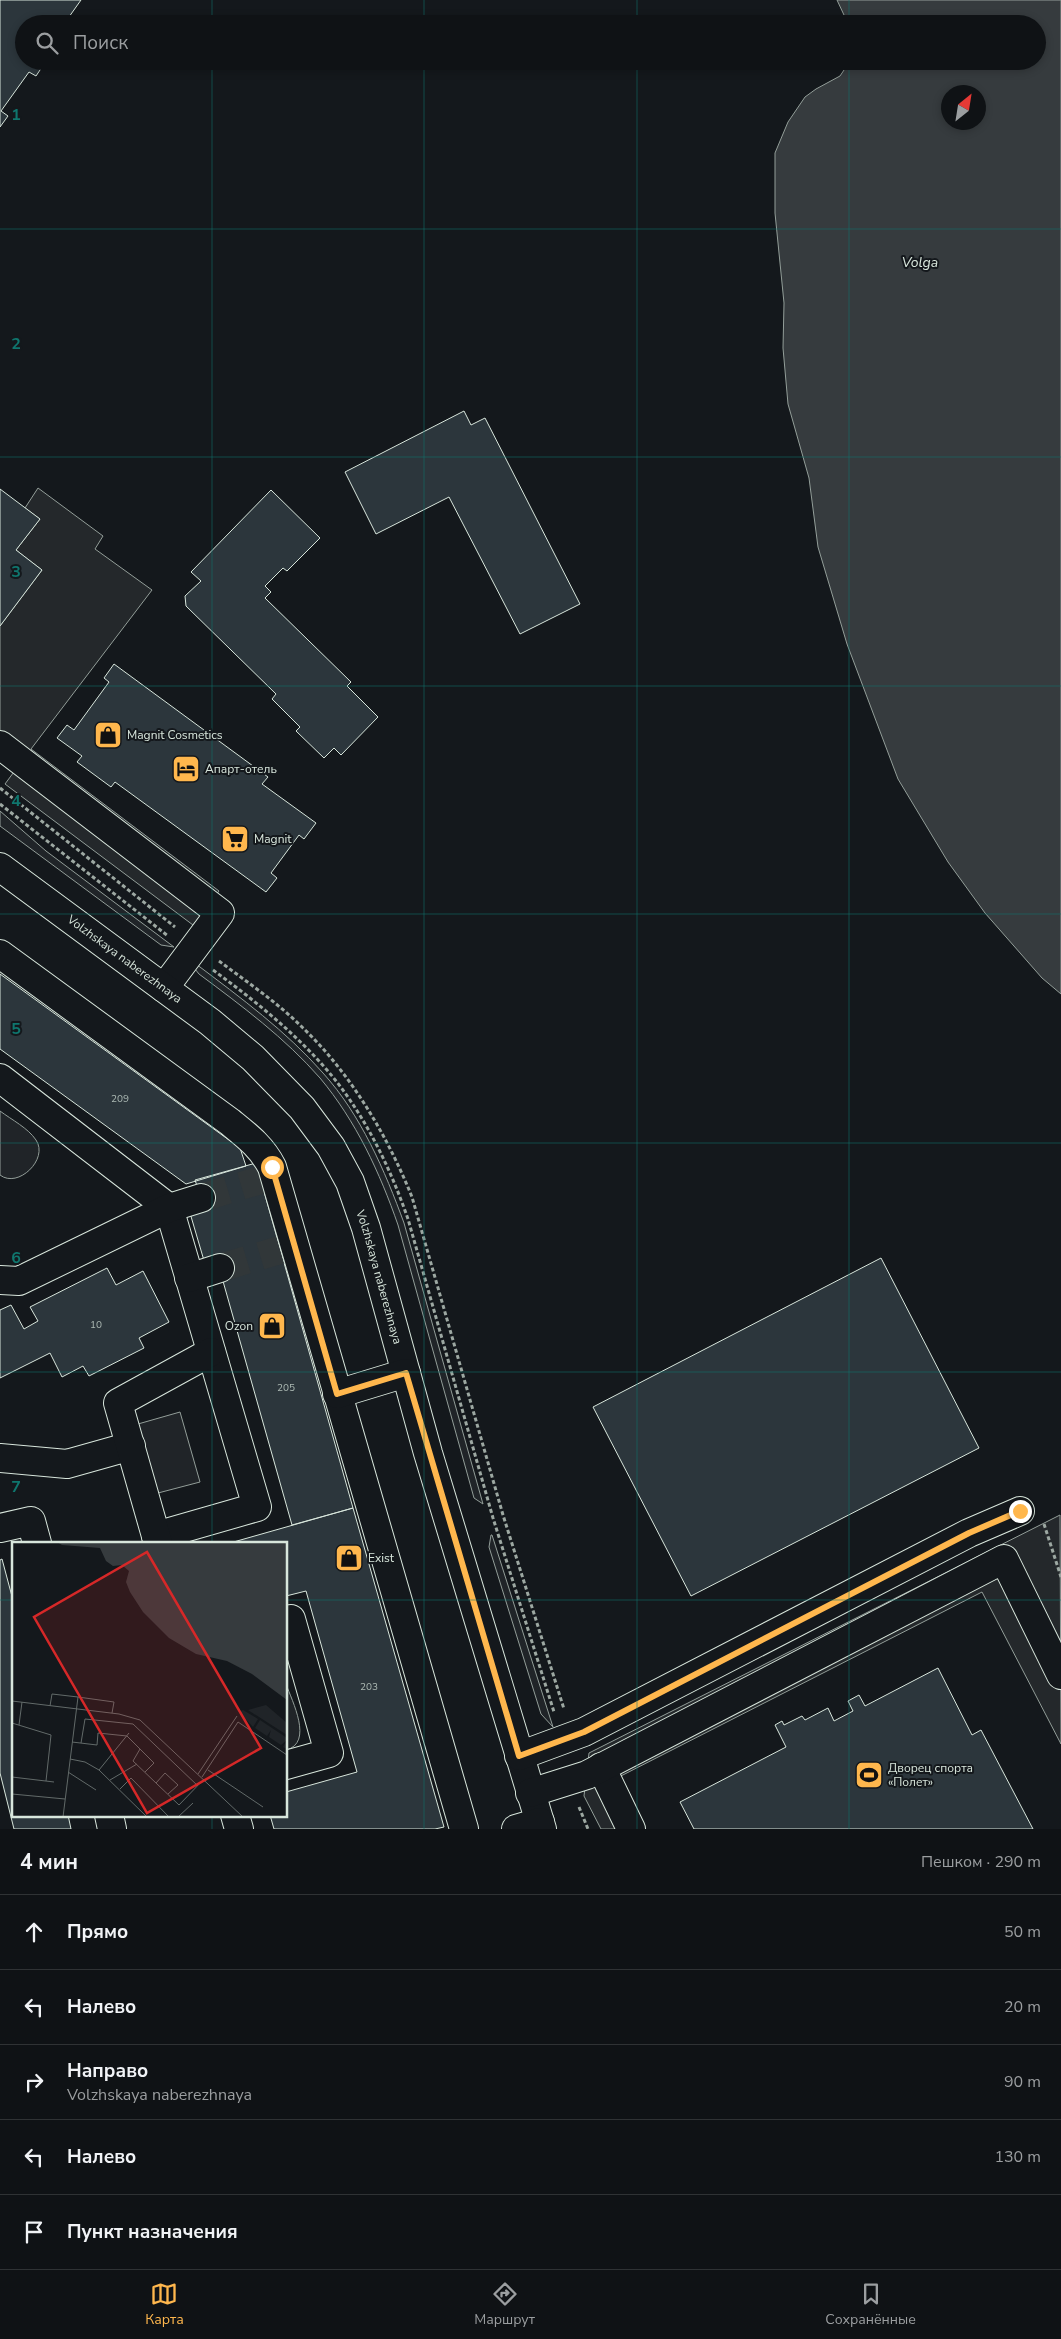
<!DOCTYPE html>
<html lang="ru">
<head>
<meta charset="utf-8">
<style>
	body { margin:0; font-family:"Nunito Sans",sans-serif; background:#1d2022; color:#f1f3f6 }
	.compass { position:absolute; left:941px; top:85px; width:45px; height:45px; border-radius:50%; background:#0f1215; box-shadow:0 2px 8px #0003; rotate:30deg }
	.stop { position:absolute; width:15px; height:15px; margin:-11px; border:4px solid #ffb74d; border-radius:50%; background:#fff }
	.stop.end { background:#ffb74d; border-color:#fff; box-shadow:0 1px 5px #0008 }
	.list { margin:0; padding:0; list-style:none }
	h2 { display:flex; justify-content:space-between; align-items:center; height:65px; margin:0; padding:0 20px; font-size:21px }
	h2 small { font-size:16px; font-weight:400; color:#9b9ea0 }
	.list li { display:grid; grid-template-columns:32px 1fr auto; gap:15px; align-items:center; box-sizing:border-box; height:75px; padding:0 20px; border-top:1px solid #2f3234 }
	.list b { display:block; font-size:19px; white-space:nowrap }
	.list p { margin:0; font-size:16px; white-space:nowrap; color:#9b9ea0 }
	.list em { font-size:16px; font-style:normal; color:#9b9ea0 }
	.icon { flex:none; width:28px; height:28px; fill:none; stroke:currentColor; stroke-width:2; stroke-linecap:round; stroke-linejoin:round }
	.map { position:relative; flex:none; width:1061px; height:1829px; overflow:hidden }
	.search { position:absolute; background:#0f1215; box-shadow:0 2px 8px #0003; left:15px; right:15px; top:15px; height:55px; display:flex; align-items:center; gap:12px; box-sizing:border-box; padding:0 18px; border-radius:28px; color:#9b9ea0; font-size:19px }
	.sheet { height:440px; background:#0f1215 }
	nav { display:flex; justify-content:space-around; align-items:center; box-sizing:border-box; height:70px; border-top:1px solid #2f3234; background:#0f1215; font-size:14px; color:#9b9ea0 }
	nav a { display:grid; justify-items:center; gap:2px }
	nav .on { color:#ffb74d }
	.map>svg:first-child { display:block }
	.green { fill:#202428; stroke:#939e99 }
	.parking { fill:#24282b; stroke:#939e99 }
	.water { fill:#363b3e; stroke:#939e99; fill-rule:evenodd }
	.building { fill:#2c363c; stroke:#d8e6dc }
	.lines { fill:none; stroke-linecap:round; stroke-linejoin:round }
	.minor-tunnel { stroke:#313739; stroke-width:28; stroke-dasharray:28 14; stroke-linecap:butt }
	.minor-casing { stroke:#d8e6dc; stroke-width:30 }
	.path { stroke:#9da8a2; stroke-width:3; stroke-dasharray:4 2.5; stroke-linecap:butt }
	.minor { stroke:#14181c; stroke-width:28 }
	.route { stroke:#ffb74d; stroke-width:6 }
	.grid { fill:none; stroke:#0f766e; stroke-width:1; stroke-opacity:0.55 }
	.labels { text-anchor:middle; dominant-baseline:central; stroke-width:4; stroke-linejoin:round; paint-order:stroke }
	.number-label { font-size:10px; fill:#adbab4 }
	.poi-label { font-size:12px; fill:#d8e6dc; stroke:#14181c; text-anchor:start }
	.street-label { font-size:12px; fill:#d8e6dc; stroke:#14181c }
	.water-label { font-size:14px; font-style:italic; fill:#d8e6dc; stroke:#14181c }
	.inset-road { fill:none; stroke:#626a69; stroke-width:1 }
	.view { fill:#d62828; fill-opacity:0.15; stroke:#d62828; stroke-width:2.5 }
	.inset-edge { fill:none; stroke:#d8e6dc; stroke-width:2.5 }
	.grid-label { font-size:16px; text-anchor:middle; font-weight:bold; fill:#0f766e; stroke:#14181c; stroke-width:4; stroke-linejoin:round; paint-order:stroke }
</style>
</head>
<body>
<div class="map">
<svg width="1061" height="1829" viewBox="0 0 1061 1829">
	<rect width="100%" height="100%" fill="#14181c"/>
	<path class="green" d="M 0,811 L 46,851 L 174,947 L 161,945 L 0,826 Z
		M 196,964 C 241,998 286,1031 323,1073 C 361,1115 385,1171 404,1223 L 483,1504 L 474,1498 L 398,1225 C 380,1173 356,1121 320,1078 C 285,1038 242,1006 199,974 L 195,969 Z
		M 0,1111 C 12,1120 28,1128 36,1140 C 49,1159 18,1189 0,1175 Z
		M 180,1412 L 200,1482 L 158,1493 L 138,1424 Z
		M 491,1535 L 492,1535 L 553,1727 L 541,1714 L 489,1547 Z
		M 286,1684 C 292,1701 314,1743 286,1750 Z"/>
	<path class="parking" d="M 38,488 L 103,536 L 95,549 L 152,590 L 31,749 L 219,891 L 193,925 L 5,784 L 19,765 L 0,761 L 0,626 L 42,570 L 16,550 L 40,519 L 25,508 Z
		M 1060,1515 L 1061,1744 L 982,1592 L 613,1780 L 639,1829 L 601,1829 L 584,1796 L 589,1753 Z"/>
	<path class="water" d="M 837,0 L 1061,0 L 1061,994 L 1042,978 L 985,913 L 948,862 L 898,779 L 847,644 L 818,547 L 809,478 L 788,404 L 783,348 L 784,303 L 775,213 L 775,153 L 788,122 L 805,97 L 816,89 L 840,76 L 850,61 L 1037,61 L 1037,24 L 846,24 L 844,15 ZM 948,92 L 978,92 L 978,122 L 948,122 Z"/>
	<path class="building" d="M 0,0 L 81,0 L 64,24 L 24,24 L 24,61 L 46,61 L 36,76 L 29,72 L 1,111 L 8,116 L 0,127 Z
		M 464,411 L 471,425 L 485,418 L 580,604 L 520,634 L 449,497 L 376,534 L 345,472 Z
		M 0,489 L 40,519 L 16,550 L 42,570 L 0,626 Z
		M 271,490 L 320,538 L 287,571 L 283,568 L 265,586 L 271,592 L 265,598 L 351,682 L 347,686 L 378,717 L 341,755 L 334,748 L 324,758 L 296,731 L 300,727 L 272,699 L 276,694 L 186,606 L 185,596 L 201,581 L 191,572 Z
		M 114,664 L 268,777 L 262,784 L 316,823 L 304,839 L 299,835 L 271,873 L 277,878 L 266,892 L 115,782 L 111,787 L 77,762 L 82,756 L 57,738 L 67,725 L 74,730 L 109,682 L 104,678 Z
		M 0,974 L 240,1148 L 246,1166 L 186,1184 L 0,1049 Z
		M 256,1163 L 353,1508 L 292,1525 L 217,1260 L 205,1264 L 190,1213 L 201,1198 L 195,1180 Z
		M 881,1258 L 979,1448 L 691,1596 L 593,1407 Z
		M 107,1268 L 116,1285 L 143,1271 L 169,1322 L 139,1338 L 144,1348 L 89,1376 L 83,1366 L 62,1377 L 50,1353 L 0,1378 L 0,1310 L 11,1305 L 24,1329 L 38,1321 L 30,1307 Z
		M 353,1508 L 444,1827 L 435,1829 L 274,1829 L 270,1815 L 286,1815 L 286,1792 L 357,1772 L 306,1591 L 286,1596 L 286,1543 L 230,1543 Z
		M 2,1559 L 14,1604 L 14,1815 L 68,1815 L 71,1829 L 14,1829 L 0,1773 L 0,1560 Z
		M 938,1668 L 972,1735 L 981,1730 L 1033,1829 L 694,1829 L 680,1802 L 786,1747 L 775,1725 L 782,1721 L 784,1725 L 802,1716 L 805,1720 L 828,1708 L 834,1721 L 853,1711 L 848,1701 L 859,1695 L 865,1706 Z"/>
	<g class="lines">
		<path class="minor-tunnel" d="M 201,1198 L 261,1180
			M 220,1268 L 280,1250"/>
		<g class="minor-casing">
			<g id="minor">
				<path d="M 0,745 L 220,913 L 164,988"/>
				<path id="s1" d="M 0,867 L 210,1022 L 253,1058 L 302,1108 L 331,1147 L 350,1182 L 366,1228 L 428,1453 L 542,1829"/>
				<path d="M 0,954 L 230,1122 C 246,1135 262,1147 272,1167 L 464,1829"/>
				<path d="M 0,1078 L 169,1208 L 257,1507 L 156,1536"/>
				<path d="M 189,1278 L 220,1268"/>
				<path d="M 0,1280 L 19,1281 L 169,1208 L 201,1198"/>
				<path d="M 337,1394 L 406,1373"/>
				<path d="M 0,1458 L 67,1464 L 131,1446"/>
				<path d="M 0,1528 L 31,1521 L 37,1543"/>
				<path d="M 158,1543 L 118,1403 L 211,1352"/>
				<path d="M 286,1621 L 291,1619 L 329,1753 L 286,1765"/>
				<path d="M 519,1756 L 584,1732 L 969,1533 L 1020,1511"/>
				<path d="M 601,1767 L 631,1829"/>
				<path d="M 530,1793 L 587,1775 L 1004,1559 L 1061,1675"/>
				<path d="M 109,1815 L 112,1829"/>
				<path d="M 235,1815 L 239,1829"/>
				<path d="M 516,1829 L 540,1822"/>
			</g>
		</g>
		<path class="path" d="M 0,788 L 175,927
			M 0,804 L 168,936
			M 219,961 C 247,982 278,1003 303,1028 C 351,1074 387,1135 412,1197 L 503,1515 L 564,1709
			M 213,970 C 254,1000 294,1032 327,1070 C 364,1113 390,1167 408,1219 L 493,1518 L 554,1712
			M 1044,1524 L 1061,1577
			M 579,1807 L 588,1829"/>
		<use href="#minor" class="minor"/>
	</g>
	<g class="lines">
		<path class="route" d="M 272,1167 L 337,1394 L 406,1373 L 519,1756 L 584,1732 L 969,1533 L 1020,1511"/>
	</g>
	<path class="grid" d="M 212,0 L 212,24M 424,0 L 424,24M 637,0 L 637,24M 849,0 L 849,24M 212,61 L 212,1543M 424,61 L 424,1829M 637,61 L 637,1829M 849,61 L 849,1829M 0,229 L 1061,229M 0,457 L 1061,457M 0,686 L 1061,686M 0,914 L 1061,914M 0,1143 L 1061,1143M 0,1372 L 1061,1372M 0,1600 L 14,1600M 286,1600 L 1061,1600M 212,1815 L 212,1829"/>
	<defs>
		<g id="shop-square" transform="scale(1.4375)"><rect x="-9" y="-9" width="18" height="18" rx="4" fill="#ffb74d" stroke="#14181c"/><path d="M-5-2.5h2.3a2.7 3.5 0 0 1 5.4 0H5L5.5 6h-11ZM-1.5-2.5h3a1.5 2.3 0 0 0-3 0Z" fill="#111"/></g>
		<g id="hotel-square" transform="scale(1.4375)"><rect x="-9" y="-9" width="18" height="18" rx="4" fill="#ffb74d" stroke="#14181c"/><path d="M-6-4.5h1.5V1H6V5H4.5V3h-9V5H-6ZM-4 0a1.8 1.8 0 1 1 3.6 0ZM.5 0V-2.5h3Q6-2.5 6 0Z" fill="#111"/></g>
		<g id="supermarket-square" transform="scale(1.4375)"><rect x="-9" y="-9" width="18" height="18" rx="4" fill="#ffb74d" stroke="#14181c"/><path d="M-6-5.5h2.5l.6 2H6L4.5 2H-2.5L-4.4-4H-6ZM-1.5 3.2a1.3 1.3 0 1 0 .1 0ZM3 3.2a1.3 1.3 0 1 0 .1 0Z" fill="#111"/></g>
		<g id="stadium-square" transform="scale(1.4375)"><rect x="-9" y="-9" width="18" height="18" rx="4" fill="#ffb74d" stroke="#14181c"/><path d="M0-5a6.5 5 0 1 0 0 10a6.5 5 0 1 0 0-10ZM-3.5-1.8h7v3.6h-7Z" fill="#111"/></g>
	</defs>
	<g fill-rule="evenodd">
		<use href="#shop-square" x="108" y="735"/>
		<use href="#hotel-square" x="186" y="769"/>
		<use href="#supermarket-square" x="235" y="839"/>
		<use href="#shop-square" x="272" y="1326"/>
		<use href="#shop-square" x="349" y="1558"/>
		<use href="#stadium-square" x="869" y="1775"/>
	</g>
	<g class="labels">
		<g class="number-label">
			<text x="120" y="1099">209</text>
			<text x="96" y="1325">10</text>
			<text x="286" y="1388">205</text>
			<text x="369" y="1687">203</text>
		</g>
		<g class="poi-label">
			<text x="127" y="735">Magnit Cosmetics</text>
			<text x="205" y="769">Апарт-отель</text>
			<text x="254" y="839">Magnit</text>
			<text x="253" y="1326" text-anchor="end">Ozon</text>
			<text x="368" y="1558">Exist</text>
			<text x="888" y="1768">Дворец спорта<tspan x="888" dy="14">«Полет»</tspan></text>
		</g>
		<g class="street-label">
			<text stroke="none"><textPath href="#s1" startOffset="155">Volzhskaya naberezhnaya</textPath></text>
			<text stroke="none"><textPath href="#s1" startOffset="575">Volzhskaya naberezhnaya</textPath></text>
		</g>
		<g class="water-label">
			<text x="920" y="262">Volga</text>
		</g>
	</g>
	<g transform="translate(12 1542)">
		<rect width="275" height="275" fill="#14181c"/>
		<path d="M 254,163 L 275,181 L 275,193 L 236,168 ZM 231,168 L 246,177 L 241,185 L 227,170 ZM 248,178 L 275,196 L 275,207 L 271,205 L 275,198 L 269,203 L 257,195 L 259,188 L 255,194 L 243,186 Z" fill="#202428"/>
		<path d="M 45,0 L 275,0 L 275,158 L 240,132 L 215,119 L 184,112 L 157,96 L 131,70 L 118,50 L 114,40 L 117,29 L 110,23 L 101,24 L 94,19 L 88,6 L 50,3 Z" fill="#363b3e"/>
		<path class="inset-road" d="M 66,155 L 102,160 L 100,171M 0,159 L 107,172 L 128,178 L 231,275M 38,164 L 40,152 L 66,155 L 51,275M 0,181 L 39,193 L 34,239M 7,183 L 10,160M 60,200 L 85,203 L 86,191 L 115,194 L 142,221 L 133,230M 69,201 L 73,177 L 121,182 L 186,244M 128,207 L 121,219 L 167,263 L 192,237M 58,217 L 73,220 L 87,228 L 135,275M 87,228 L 117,191M 196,228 L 251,265M 56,230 L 84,248M 186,232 L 225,174M 0,235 L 42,240M 190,235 L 226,180 L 275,213M 98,238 L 125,222M 144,241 L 153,231 L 166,243 L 156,252M 108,247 L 119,236 L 157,275M 0,252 L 53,257M 166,275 L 181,261"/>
		<path class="view" d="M 135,10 L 249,206 L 135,271 L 22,75 Z"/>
		<rect width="275" height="275" class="inset-edge"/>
	</g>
	<g class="grid-label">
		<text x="16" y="120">1</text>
		<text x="16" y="349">2</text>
		<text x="16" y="577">3</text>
		<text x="16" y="806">4</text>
		<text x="16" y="1034">5</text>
		<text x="16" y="1263">6</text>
		<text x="16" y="1492">7</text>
	</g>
</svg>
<svg class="compass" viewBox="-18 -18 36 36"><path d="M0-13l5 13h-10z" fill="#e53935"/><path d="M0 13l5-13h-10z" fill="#9b9ea0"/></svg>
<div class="stop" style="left:272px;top:1167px"></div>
<div class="stop end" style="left:1020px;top:1511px"></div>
<div class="search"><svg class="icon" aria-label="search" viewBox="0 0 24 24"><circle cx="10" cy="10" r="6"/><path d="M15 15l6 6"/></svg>Поиск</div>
</div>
<section class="sheet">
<h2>4 мин<small>Пешком · 290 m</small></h2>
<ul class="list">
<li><svg class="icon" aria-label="ahead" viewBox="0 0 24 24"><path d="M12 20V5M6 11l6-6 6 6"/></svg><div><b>Прямо</b></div><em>50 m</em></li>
<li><svg class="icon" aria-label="left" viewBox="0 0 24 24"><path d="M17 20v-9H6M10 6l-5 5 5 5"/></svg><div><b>Налево</b></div><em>20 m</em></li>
<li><svg class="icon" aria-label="right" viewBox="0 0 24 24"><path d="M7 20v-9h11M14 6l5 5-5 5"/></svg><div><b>Направо</b><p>Volzhskaya naberezhnaya</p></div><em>90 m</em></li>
<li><svg class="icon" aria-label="left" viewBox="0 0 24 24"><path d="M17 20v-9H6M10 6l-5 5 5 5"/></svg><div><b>Налево</b></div><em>130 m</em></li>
<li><svg class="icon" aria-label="arrive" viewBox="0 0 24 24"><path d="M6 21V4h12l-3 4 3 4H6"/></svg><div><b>Пункт назначения</b></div></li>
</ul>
</section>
<nav>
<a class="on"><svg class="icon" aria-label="map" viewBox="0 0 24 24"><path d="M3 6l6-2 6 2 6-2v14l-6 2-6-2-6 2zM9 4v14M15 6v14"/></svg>Карта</a>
<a><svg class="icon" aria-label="directions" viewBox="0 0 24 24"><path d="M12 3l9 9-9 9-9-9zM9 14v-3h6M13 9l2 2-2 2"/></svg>Маршрут</a>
<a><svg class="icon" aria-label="saved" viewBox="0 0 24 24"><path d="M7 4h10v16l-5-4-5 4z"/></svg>Сохранённые</a>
</nav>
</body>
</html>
